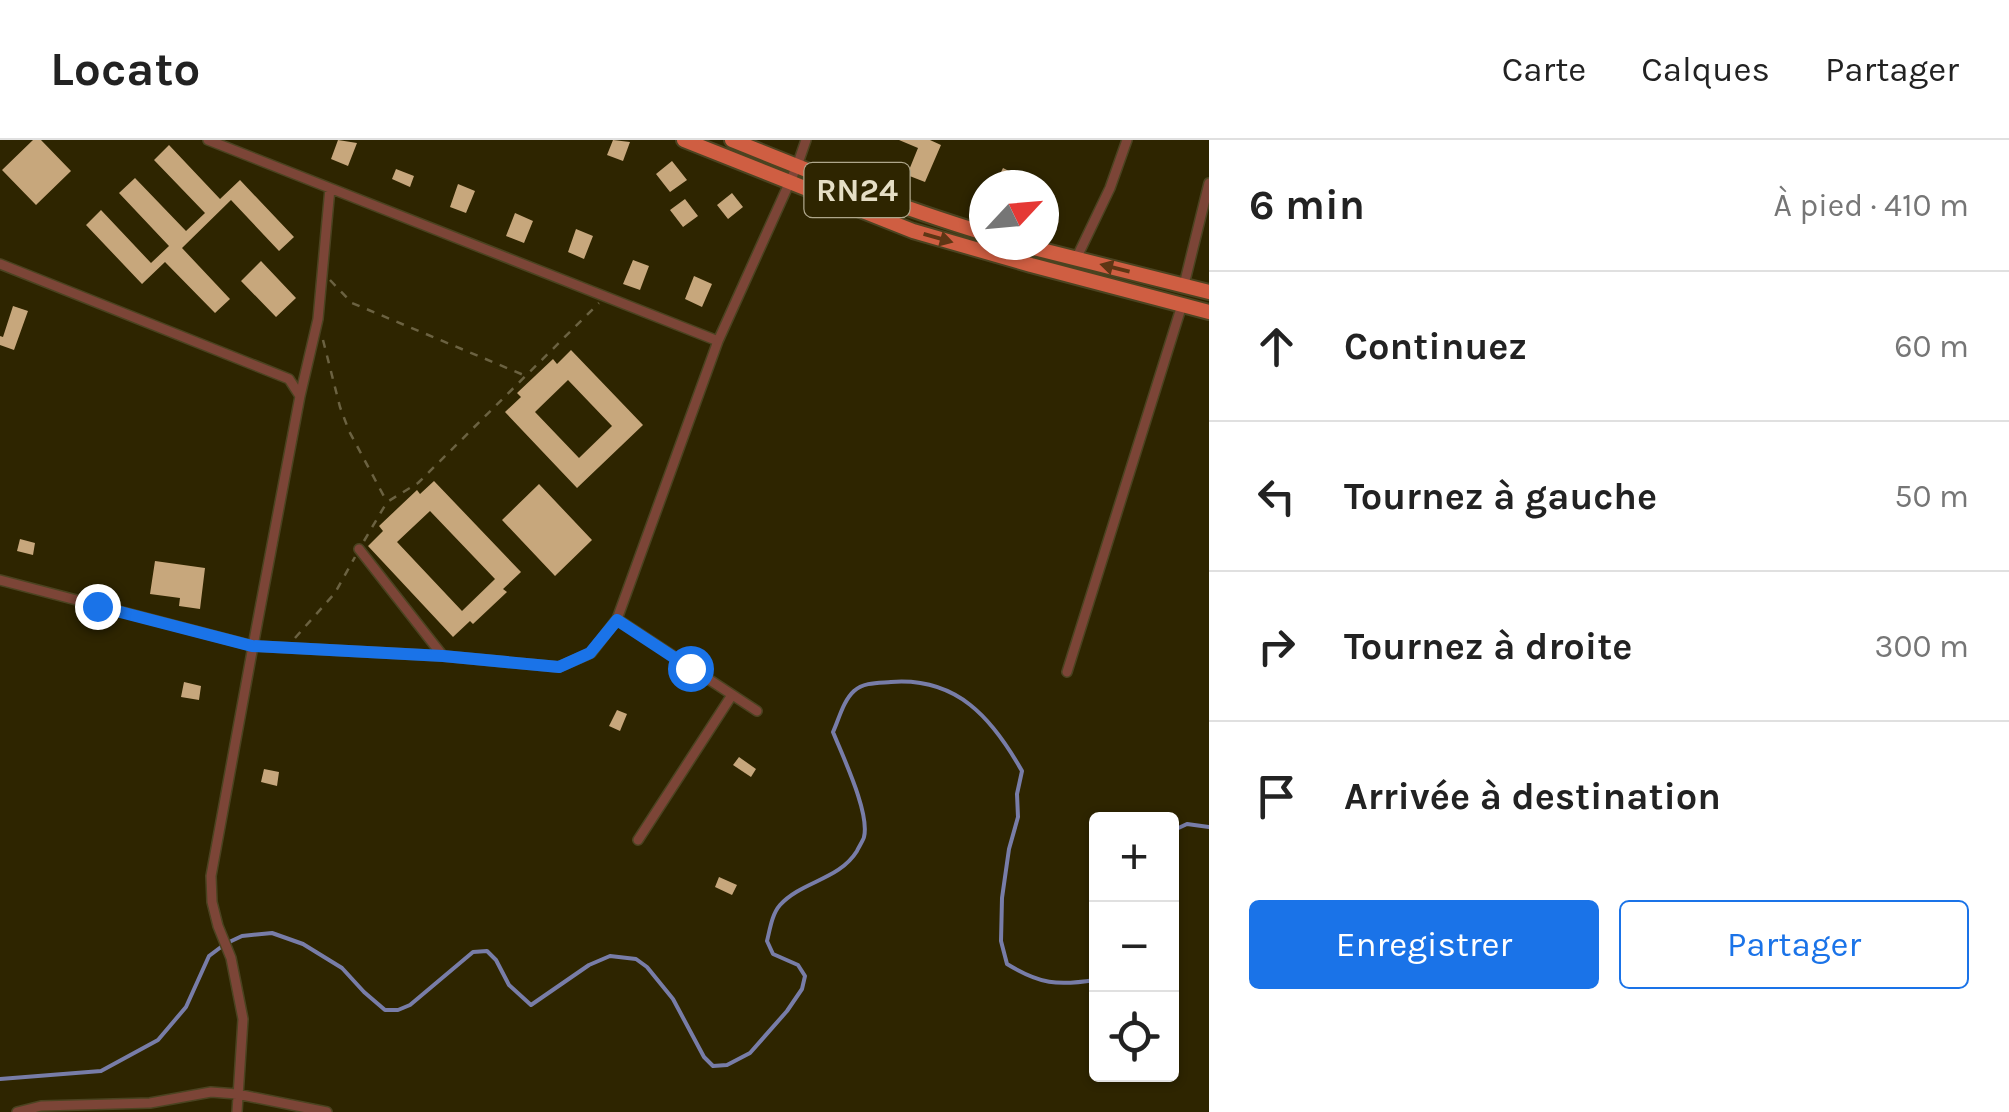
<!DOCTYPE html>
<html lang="fr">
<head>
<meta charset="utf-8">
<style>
	body { margin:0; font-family:Karla,sans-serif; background:#f6f6f6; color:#222 }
	.controls { position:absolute; right:30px; bottom:30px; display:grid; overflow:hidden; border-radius:10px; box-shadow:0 2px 8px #0004 }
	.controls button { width:90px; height:90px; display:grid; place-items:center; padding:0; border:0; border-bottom:2px solid #e0e0e0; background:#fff; color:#222; font:50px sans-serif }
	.compass { position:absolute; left:969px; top:30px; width:90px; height:90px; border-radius:50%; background:#fff; box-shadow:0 2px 8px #0004; rotate:64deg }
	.stop { position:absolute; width:30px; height:30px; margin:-22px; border:8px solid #1a73e8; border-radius:50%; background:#fff }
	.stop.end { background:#1a73e8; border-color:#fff; box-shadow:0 2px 10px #0008 }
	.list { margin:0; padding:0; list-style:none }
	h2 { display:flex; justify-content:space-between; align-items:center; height:130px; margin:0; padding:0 40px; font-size:42px }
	h2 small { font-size:32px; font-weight:400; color:#767676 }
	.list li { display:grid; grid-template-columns:65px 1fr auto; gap:30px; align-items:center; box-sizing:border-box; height:150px; padding:0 40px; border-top:2px solid #e0e0e0 }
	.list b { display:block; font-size:38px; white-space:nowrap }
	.list em { font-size:32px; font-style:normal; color:#767676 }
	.actions { display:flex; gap:20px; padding:30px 40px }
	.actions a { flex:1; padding:22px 0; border:2px solid #1a73e8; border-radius:10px; text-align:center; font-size:35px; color:#1a73e8 }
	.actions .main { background:#1a73e8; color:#fff }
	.icon { flex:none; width:55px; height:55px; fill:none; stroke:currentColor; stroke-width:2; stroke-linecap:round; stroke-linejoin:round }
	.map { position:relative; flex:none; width:1209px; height:972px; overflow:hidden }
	header { display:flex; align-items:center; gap:60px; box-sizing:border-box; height:140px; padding:0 50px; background:#fff; border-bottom:2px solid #e0e0e0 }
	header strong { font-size:48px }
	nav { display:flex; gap:55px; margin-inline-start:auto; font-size:35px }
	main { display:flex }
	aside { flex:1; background:#fff }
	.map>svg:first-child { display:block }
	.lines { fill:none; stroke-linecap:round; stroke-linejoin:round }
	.stream { stroke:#787da8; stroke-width:4 }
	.building { fill:#c7a77c; fill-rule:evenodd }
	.street-casing { stroke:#4b4320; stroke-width:12 }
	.primary-casing { stroke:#4b4320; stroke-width:18 }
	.path { stroke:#6b6241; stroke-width:2.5; stroke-dasharray:8 8; stroke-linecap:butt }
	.street { stroke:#7c4537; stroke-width:9 }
	.primary { stroke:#cf5e42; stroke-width:14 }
	.oneway { fill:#5e3614 }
	.route { stroke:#1a73e8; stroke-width:12 }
	.labels { text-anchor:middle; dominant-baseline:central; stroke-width:10; stroke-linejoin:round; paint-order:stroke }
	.shield { fill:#2e2500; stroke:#aea68a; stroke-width:2.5 }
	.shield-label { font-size:32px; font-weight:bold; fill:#e5dec5 }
</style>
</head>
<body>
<header>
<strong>Locato</strong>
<nav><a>Carte</a><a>Calques</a><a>Partager</a></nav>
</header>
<main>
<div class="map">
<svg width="1209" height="972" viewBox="0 0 1209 972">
	<rect width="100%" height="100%" fill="#2e2500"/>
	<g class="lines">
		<path class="stream" d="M 1172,691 L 1187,684 L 1209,687
			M 0,939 L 101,931 L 158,900 L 186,867 L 209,816 L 225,804 L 242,796 L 272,793 L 303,804 L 342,828 L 364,852 L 385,870 L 398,870 L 410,865 L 473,812 L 487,811 L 496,820 L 509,845 L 531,865 L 589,825 L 610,816 L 636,819 L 647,827 L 673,859 L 704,917 L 713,926 L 727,925 L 750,913 L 787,871 L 802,849 L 805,836 L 798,825 L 773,814 L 767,801 C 770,789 772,774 780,765 C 802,741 839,740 857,711 C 857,710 864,699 864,697 C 870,673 843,617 833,592 C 839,579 843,561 854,551 C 864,542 878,543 891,542 C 957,537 992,578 1022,631 L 1017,654 L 1018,677 L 1009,709 L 1002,758 L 1001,801 L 1007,824 C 1040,844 1057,846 1095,840 L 1096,816"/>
	</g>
	<path class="building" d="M 33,0 L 41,0 L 71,31 L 36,65 L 2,30 Z
		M 338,0 L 357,3 L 348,26 L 331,19 Z
		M 613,0 L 630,2 L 623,21 L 607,15 Z
		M 899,0 L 930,0 L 941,5 L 925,42 L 907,35 L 918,8 Z
		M 169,5 L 220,59 L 240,40 L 294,97 L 279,111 L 231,60 L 182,108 L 230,159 L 215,173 L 165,122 L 142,144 L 86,85 L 101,70 L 151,123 L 169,106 L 119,53 L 135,38 L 186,91 L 205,73 L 154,20 Z
		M 672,21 L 687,40 L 670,52 L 656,34 Z
		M 1003,28 L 1017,35 L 1013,45 L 997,40 Z
		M 396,29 L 414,36 L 410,47 L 392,39 Z
		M 458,44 L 475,51 L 466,73 L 450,67 Z
		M 732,53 L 743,67 L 728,79 L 717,65 Z
		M 685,59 L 698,76 L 683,87 L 670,70 Z
		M 515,73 L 533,81 L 524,103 L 506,96 Z
		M 576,89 L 593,96 L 584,119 L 568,112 Z
		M 633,120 L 649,126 L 640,150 L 623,144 Z
		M 261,121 L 296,158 L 276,177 L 241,141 Z
		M 694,136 L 712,144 L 702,167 L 685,159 Z
		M 13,166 L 28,171 L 14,210 L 0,205 L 0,196 L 3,197 Z
		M 571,210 L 643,285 L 577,348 L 505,272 L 521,257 L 517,253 L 553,219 L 557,224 ZM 568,240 L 612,286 L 579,318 L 535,272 Z
		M 434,341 L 521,432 L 503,449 L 507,452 L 473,484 L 470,481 L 453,497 L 368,406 L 383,391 L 379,386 L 417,350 L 420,354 ZM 430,371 L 495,439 L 462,471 L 397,402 Z
		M 539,344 L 592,400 L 555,436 L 502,380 Z
		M 20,399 L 35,403 L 33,415 L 17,411 Z
		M 155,421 L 205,428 L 200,469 L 179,466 L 180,458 L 150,454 Z
		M 184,542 L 201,546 L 199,560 L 181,557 Z
		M 617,570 L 627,574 L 620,591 L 609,586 Z
		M 739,617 L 756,629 L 751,637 L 733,625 Z
		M 264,629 L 279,632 L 277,646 L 261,642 Z
		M 719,737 L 737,745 L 732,755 L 715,747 Z"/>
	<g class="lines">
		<g class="street-casing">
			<path id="street" d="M 208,0 L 718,201
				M 1076,119 L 1110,48 L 1127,0
				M 0,124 L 289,239 L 300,256 L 253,506 L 0,440
				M 1184,145 L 1209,43
				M 300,256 L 318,179 L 330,48
				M 359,409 L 443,516
				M 617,479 L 757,571
				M 1067,532 L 1182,165
				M 638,700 L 732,555
				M 17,972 L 41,966 L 150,963 L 211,952 L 237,954 L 327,972
				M 237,972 L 243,879 L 231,818 L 218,786 L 212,762 L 211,736 L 253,506 L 443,516 L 559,527 L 591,513 L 617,479 L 718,201 L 797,26 L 806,0"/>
		</g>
		<g class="primary-casing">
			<path id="primary" d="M 684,0 L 913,91 L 1031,125 L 1209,172
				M 732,0 C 816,34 898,67 984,93
				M 1022,105 L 1209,152"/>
		</g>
		<path class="path" d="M 330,140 L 352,163 L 526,236
			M 323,200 L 340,267 L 349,291 L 387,362
			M 364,401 L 387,362 L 418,343 L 599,163
			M 295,498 L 335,453 L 355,417"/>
		<use href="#street" class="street"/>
		<use href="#primary" class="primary"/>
	</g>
	<defs><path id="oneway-solid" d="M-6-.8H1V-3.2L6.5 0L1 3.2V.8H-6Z" transform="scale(2.5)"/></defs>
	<g class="oneway">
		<use href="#oneway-solid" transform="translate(938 98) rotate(16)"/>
		<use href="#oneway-solid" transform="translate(1115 128) rotate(-166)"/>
	</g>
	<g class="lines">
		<path class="route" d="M 97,466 L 252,506 L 443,516 L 559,527 L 590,513 L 617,480 L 690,528"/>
	</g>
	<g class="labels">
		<rect class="shield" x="804.5" y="23" width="105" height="54" rx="8"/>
		<g class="shield-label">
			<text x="857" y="50">RN24</text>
		</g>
	</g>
</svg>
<div class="controls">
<button>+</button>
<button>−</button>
<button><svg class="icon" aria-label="locate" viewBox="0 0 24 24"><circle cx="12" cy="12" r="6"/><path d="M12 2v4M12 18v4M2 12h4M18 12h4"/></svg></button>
</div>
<svg class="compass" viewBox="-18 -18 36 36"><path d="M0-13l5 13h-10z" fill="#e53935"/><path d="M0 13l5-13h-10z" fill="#767676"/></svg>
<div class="stop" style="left:690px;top:528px"></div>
<div class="stop end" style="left:97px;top:466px"></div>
</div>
<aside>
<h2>6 min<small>À pied · 410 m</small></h2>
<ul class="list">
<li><svg class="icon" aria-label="ahead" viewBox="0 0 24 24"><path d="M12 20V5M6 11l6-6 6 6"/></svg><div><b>Continuez</b></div><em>60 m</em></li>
<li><svg class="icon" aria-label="left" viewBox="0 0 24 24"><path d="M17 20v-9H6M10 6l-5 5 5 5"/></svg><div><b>Tournez à gauche</b></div><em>50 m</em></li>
<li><svg class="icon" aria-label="right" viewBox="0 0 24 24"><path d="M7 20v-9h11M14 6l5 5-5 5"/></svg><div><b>Tournez à droite</b></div><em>300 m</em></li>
<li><svg class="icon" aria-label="arrive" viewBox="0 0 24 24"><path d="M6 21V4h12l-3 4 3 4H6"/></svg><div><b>Arrivée à destination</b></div></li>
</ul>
<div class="actions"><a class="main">Enregistrer</a><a>Partager</a></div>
</aside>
</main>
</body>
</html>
